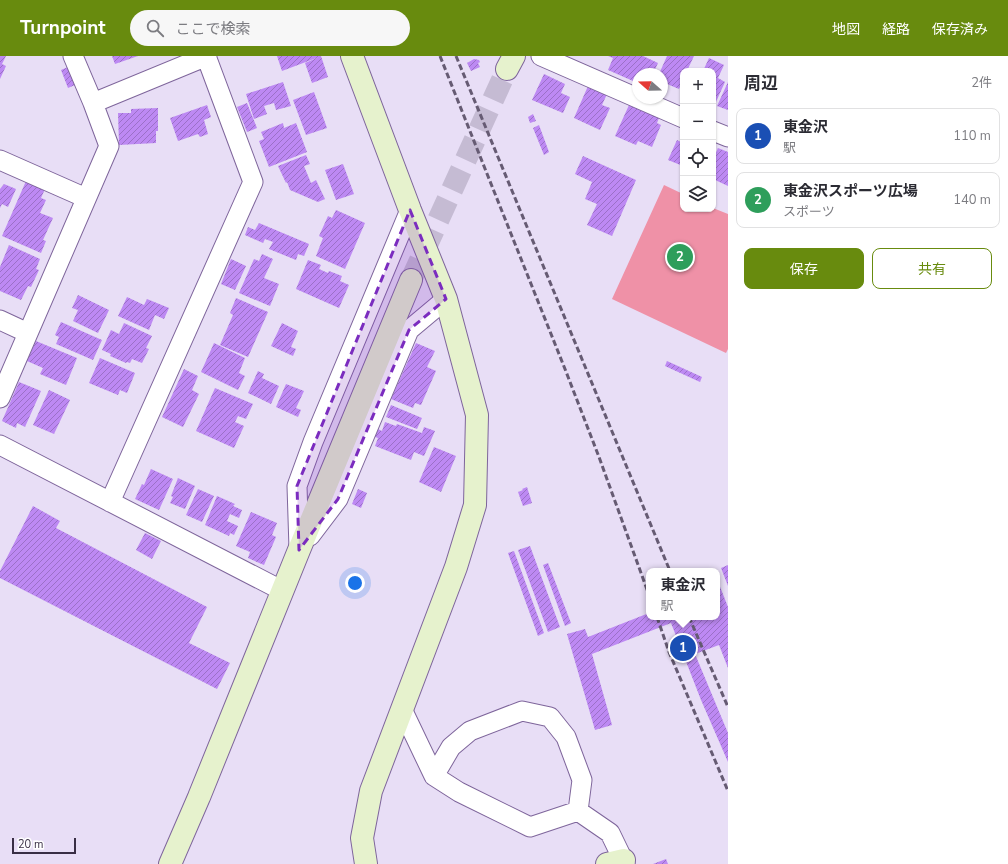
<!DOCTYPE html>
<html lang="ja">
<head>
<meta charset="utf-8">
<style>
	body { margin:0; font-family:"Nunito Sans","Noto Sans JP",sans-serif; background:#f7f7f7; color:#2b2b33 }
	.controls { position:absolute; right:12px; top:12px; display:grid; overflow:hidden; border-radius:8px; box-shadow:0 1px 3px #0004 }
	.controls button { width:36px; height:36px; display:grid; place-items:center; padding:0; border:0; border-bottom:1px solid #e1e1e2; background:#fff; color:#2b2b33; font:20px sans-serif }
	.compass { position:absolute; left:632px; top:12px; width:36px; height:36px; border-radius:50%; background:#fff; box-shadow:0 1px 3px #0004; rotate:290deg }
	.scale { position:absolute; left:12px; bottom:10px; width:64px; box-sizing:border-box; padding-left:4px; border:2px solid #392e45; border-top:0; font-size:11px; line-height:14px; white-space:nowrap; color:#392e45; -webkit-text-stroke:3px #fff; paint-order:stroke }
	.you { position:absolute; left:355px; top:527px; width:14px; height:14px; margin:-10px; border:3px solid #fff; border-radius:50%; background:#1a73e8; box-shadow:0 0 0 6px #1a73e833 }
	.badge { display:grid; place-items:center; width:26px; height:26px; border-radius:50%; background:#688b0e; color:#fff; font-size:13px; font-weight:700 }
	.pin { position:absolute; translate:-50% -50%; border:2px solid #fff; box-shadow:0 1px 4px #0006 }
	.popup { position:absolute; left:646px; top:512px; width:74px; height:52px; box-sizing:border-box; display:grid; place-content:center; border-radius:8px; background:#fff; filter:drop-shadow(0 1px 3px #0005); font-size:13px; white-space:nowrap; color:#7c7c81 }
	.popup b { font-size:15px; color:#2b2b33 }
	.popup::after { content:''; position:absolute; left:50%; top:100%; margin-left:-8px; border:8px solid transparent; border-top-color:#fff }
	.list { margin:0; padding:0; list-style:none }
	h2 { display:flex; justify-content:space-between; align-items:center; height:52px; margin:0; padding:0 16px; font-size:17px }
	h2 small { font-size:13px; font-weight:400; color:#7c7c81 }
	.list li { display:grid; grid-template-columns:26px 1fr auto; gap:12px; align-items:center; box-sizing:border-box; height:56px; margin:0 8px 8px; padding:0 8px; border:1px solid #e1e1e2; border-radius:8px }
	.list b { display:block; font-size:15px; white-space:nowrap }
	.list p { margin:0; font-size:13px; white-space:nowrap; color:#7c7c81 }
	.list em { font-size:13px; font-style:normal; color:#7c7c81 }
	.actions { display:flex; gap:8px; padding:12px 16px }
	.actions a { flex:1; padding:9px 0; border:1px solid #688b0e; border-radius:8px; text-align:center; font-size:14px; color:#688b0e }
	.actions .main { background:#688b0e; color:#fff }
	.icon { flex:none; width:22px; height:22px; fill:none; stroke:currentColor; stroke-width:2; stroke-linecap:round; stroke-linejoin:round }
	.map { position:relative; flex:none; width:728px; height:808px; overflow:hidden }
	header { display:flex; align-items:center; gap:24px; box-sizing:border-box; height:56px; padding:0 20px; background:#688b0e; color:#fff }
	header strong { font-size:19px }
	nav { display:flex; gap:22px; margin-inline-start:auto; font-size:14px }
	.search { width:280px; height:36px; background:#f7f7f7; display:flex; align-items:center; gap:10px; box-sizing:border-box; padding:0 14px; border-radius:22px; color:#7c7c81; font-size:15px }
	main { display:flex }
	aside { flex:1; background:#fff }
	.map>svg:first-child { display:block }
	.pitch { fill:#ef91a7 }
	.building { fill:url(#building-hatch) }
	.lines { fill:none; stroke-linecap:round; stroke-linejoin:round }
	.secondary-tunnel { stroke:#c5bbd3; stroke-width:22; stroke-dasharray:22 11; stroke-linecap:butt }
	.street-casing { stroke:#7e659b; stroke-width:21 }
	.secondary-casing { stroke:#7e659b; stroke-width:24 }
	.street { stroke:#fff; stroke-width:19 }
	.secondary { stroke:#e6f2cd; stroke-width:22 }
	.rail { stroke:#665b73; stroke-width:3; stroke-dasharray:6 3; stroke-linecap:butt }
	.marked { fill:#7b2cbf; fill-opacity:0.2; stroke:#7b2cbf; stroke-width:3; stroke-dasharray:8 5; stroke-linejoin:round }
</style>
</head>
<body>
<header>
<strong>Turnpoint</strong>
<div class="search"><svg class="icon" aria-label="search" viewBox="0 0 24 24"><circle cx="10" cy="10" r="6"/><path d="M15 15l6 6"/></svg>ここで検索</div>
<nav><a>地図</a><a>経路</a><a>保存済み</a></nav>
</header>
<main>
<div class="map">
<svg width="728" height="808" viewBox="0 0 728 808">
	<defs>
		<pattern id="building-hatch" width="6" height="6" patternUnits="userSpaceOnUse"><rect width="6" height="6" fill="#bd89f3"/><path d="M-1 1l2-2M0 6l6-6M5 7l2-2" fill="none" stroke="#9b70c7"/></pattern>
	</defs>
	<rect width="100%" height="100%" fill="#e8def6"/>
	<path class="pitch" d="M 664,129 L 683,138 L 683,153 L 713,153 L 713,152 L 728,158 L 728,293 L 726,297 L 612,243 Z"/>
	<path class="building" d="M 0,0 L 6,0 L 2,8 L 6,10 L 0,23 Z
		M 112,0 L 138,0 L 115,8 Z
		M 277,0 L 321,0 L 328,21 L 312,27 L 305,7 L 319,1 L 282,15 Z
		M 608,0 L 643,0 L 658,7 L 653,18 L 638,18 L 638,29 L 633,27 L 633,25 L 608,14 L 613,2 Z
		M 667,0 L 694,0 L 687,15 L 683,15 L 683,24 L 679,33 L 667,28 L 662,39 L 662,18 L 659,18 Z
		M 709,2 L 724,9 L 718,22 L 725,26 L 715,48 L 713,47 L 713,15 L 703,15 Z
		M 474,3 L 479,4 L 480,6 L 478,7 L 480,11 L 471,15 L 467,7 Z
		M 68,11 L 75,29 L 68,32 L 61,14 Z
		M 544,18 L 565,28 L 561,37 L 570,41 L 563,57 L 532,44 Z
		M 283,26 L 291,50 L 276,54 L 274,47 L 264,50 L 267,58 L 254,63 L 246,38 Z
		M 728,26 L 728,54 L 717,50 Z
		M 588,30 L 607,38 L 602,49 L 610,52 L 600,74 L 574,62 Z
		M 314,36 L 327,72 L 306,79 L 293,44 Z
		M 247,47 L 257,72 L 247,76 L 237,51 Z
		M 207,49 L 211,61 L 204,64 L 208,78 L 200,81 L 198,78 L 178,85 L 170,62 Z
		M 629,49 L 659,62 L 657,67 L 661,69 L 652,91 L 638,85 L 636,89 L 615,80 Z
		M 158,52 L 158,75 L 156,75 L 156,87 L 119,89 L 118,57 L 131,57 L 131,53 Z
		M 533,58 L 536,65 L 530,67 L 528,61 Z
		M 283,67 L 284,72 L 296,67 L 307,96 L 269,111 L 259,85 L 264,83 L 261,76 Z
		M 539,69 L 549,96 L 544,99 L 533,72 Z
		M 677,84 L 683,87 L 683,110 L 668,104 Z
		M 718,92 L 728,96 L 728,130 L 713,123 L 713,103 Z
		M 306,99 L 310,108 L 304,110 L 311,127 L 316,124 L 325,143 L 318,146 L 290,134 L 287,126 L 286,127 L 278,110 Z
		M 583,100 L 636,124 L 612,180 L 587,169 L 597,148 L 585,143 L 592,126 L 575,118 Z
		M 343,108 L 354,138 L 336,144 L 325,114 Z
		M 26,125 L 45,133 L 41,142 L 46,144 L 40,157 L 53,162 L 43,184 L 46,185 L 41,197 L 2,180 Z
		M 4,128 L 16,133 L 8,151 L 2,148 L 0,152 L 0,133 Z
		M 336,154 L 365,167 L 345,213 L 316,200 L 323,182 L 319,180 L 328,160 L 332,162 Z
		M 259,167 L 309,188 L 304,200 L 298,198 L 296,204 L 269,193 L 273,186 L 265,183 L 263,187 L 245,179 L 248,171 L 255,174 Z
		M 9,189 L 40,203 L 36,213 L 39,214 L 31,231 L 28,230 L 21,244 L 0,235 L 0,211 Z
		M 262,198 L 273,203 L 264,222 L 279,228 L 270,250 L 239,237 L 254,203 L 259,205 Z
		M 231,203 L 246,210 L 235,234 L 221,228 Z
		M 308,204 L 321,209 L 319,213 L 328,217 L 329,215 L 342,220 L 340,225 L 349,229 L 339,252 L 296,233 Z
		M 78,239 L 109,254 L 98,277 L 73,265 L 78,254 L 72,252 Z
		M 127,241 L 144,249 L 147,243 L 169,252 L 164,263 L 155,259 L 149,274 L 118,260 Z
		M 236,242 L 268,256 L 248,301 L 220,289 L 233,259 L 230,257 Z
		M 61,266 L 102,284 L 93,304 L 56,288 L 59,281 L 55,279 Z
		M 124,267 L 152,280 L 146,292 L 149,293 L 142,307 L 132,303 L 130,307 L 127,306 L 126,307 L 110,300 L 111,298 L 102,294 L 111,274 L 119,278 Z
		M 282,267 L 298,275 L 291,291 L 296,293 L 293,300 L 271,290 Z
		M 36,285 L 77,302 L 66,329 L 40,318 L 43,312 L 27,305 Z
		M 214,287 L 245,302 L 239,317 L 245,320 L 238,334 L 201,316 Z
		M 416,287 L 435,295 L 427,311 L 436,315 L 421,349 L 415,347 L 413,352 L 391,343 Z
		M 100,302 L 135,317 L 127,337 L 120,334 L 118,339 L 89,327 Z
		M 667,305 L 702,321 L 700,326 L 665,310 Z
		M 184,313 L 198,320 L 192,334 L 199,338 L 183,371 L 162,361 Z
		M 258,315 L 264,318 L 262,322 L 279,330 L 271,348 L 248,337 Z
		M 19,326 L 41,335 L 25,371 L 17,367 L 16,372 L 2,365 Z
		M 286,328 L 304,335 L 296,352 L 301,354 L 298,361 L 276,351 Z
		M 215,332 L 253,348 L 246,363 L 238,360 L 235,366 L 244,370 L 234,392 L 196,375 Z
		M 49,334 L 70,344 L 54,378 L 33,369 Z
		M 391,349 L 422,362 L 417,373 L 386,361 Z
		M 385,366 L 396,370 L 397,368 L 422,377 L 424,371 L 435,375 L 424,400 L 414,396 L 411,404 L 375,390 L 378,382 L 375,381 L 378,373 L 382,375 Z
		M 434,391 L 456,400 L 441,436 L 419,426 Z
		M 151,413 L 173,423 L 159,454 L 135,443 L 142,428 L 144,429 Z
		M 178,422 L 195,430 L 185,453 L 170,447 L 173,441 L 171,440 Z
		M 527,431 L 532,447 L 523,450 L 518,436 L 523,434 L 522,433 Z
		M 198,433 L 214,440 L 202,466 L 186,459 Z
		M 358,433 L 367,437 L 361,452 L 352,448 Z
		M 217,440 L 235,448 L 233,450 L 242,454 L 239,462 L 230,458 L 227,465 L 238,470 L 234,479 L 230,477 L 229,480 L 205,469 Z
		M 33,450 L 60,465 L 56,472 L 207,551 L 189,587 L 230,607 L 217,633 L 0,522 L 0,515 Z
		M 251,456 L 277,467 L 272,479 L 276,481 L 264,509 L 248,502 L 250,496 L 236,490 Z
		M 145,477 L 161,485 L 152,503 L 136,494 Z
		M 530,490 L 560,571 L 548,576 L 518,494 Z
		M 514,495 L 544,577 L 538,580 L 508,497 Z
		M 548,507 L 571,567 L 565,570 L 543,509 Z
		M 728,509 L 728,530 L 721,512 Z
		M 717,523 L 728,551 L 728,612 L 719,589 L 695,598 L 728,677 L 728,706 L 701,644 L 671,567 L 592,598 L 612,669 L 595,674 L 567,578 L 585,573 L 588,581 L 649,557 L 649,561 L 717,561 Z
		M 666,803 L 668,808 L 653,808 Z"/>
	<g class="lines">
		<path class="secondary-tunnel" d="M 411,224 L 507,13"/>
		<g class="street-casing">
			<path id="street" d="M 73,0 L 93,47 L 207,0
				M 541,0 L 683,62
				M 713,75 L 728,81
				M 0,104 L 86,142
				M 0,264 L 28,277
				M 0,342 L 109,90 L 93,47
				M 0,389 L 283,535
				M 110,446 L 253,126 L 206,0
				M 310,480 L 338,443 L 409,274 L 446,243
				M 299,493 L 297,430 L 313,386 L 410,154
				M 402,653 L 434,720
				M 578,755 L 530,771 L 459,736 L 434,720 L 451,691 L 470,675 L 522,655 L 550,661 L 566,681 L 582,724 L 578,755 L 610,777 L 625,808"/>
		</g>
		<g class="secondary-casing">
			<path id="secondary" d="M 352,0 L 410,154 L 446,243 L 477,359 L 475,449 L 456,511 L 371,735 L 362,782 L 366,808
				M 507,13 L 514,0
				M 170,808 L 199,741 L 299,494 L 411,224
				M 607,808 L 624,804"/>
		</g>
		<use href="#street" class="street"/>
		<use href="#secondary" class="secondary"/>
		<path class="rail" d="M 440,0 L 565,313 L 599,401 L 649,539
			M 456,0 L 670,515
			M 657,561 L 669,596 L 728,735
			M 689,561 L 728,651"/>
	</g>
	<path class="marked" d="M 410,154 L 446,243 L 409,274 L 338,443 L 299,494 L 297,430 Z"/>
</svg>
<div class="controls">
<button>+</button>
<button>−</button>
<button><svg class="icon" aria-label="locate" viewBox="0 0 24 24"><circle cx="12" cy="12" r="6"/><path d="M12 2v4M12 18v4M2 12h4M18 12h4"/></svg></button>
<button><svg class="icon" aria-label="layers" viewBox="0 0 24 24"><path d="M12 4l9 5-9 5-9-5zM3 14l9 5 9-5"/></svg></button>
</div>
<svg class="compass" viewBox="-18 -18 36 36"><path d="M0-13l5 13h-10z" fill="#e53935"/><path d="M0 13l5-13h-10z" fill="#7c7c81"/></svg>
<div class="scale">20 m</div>
<div class="you"></div>
<div class="pin badge" style="left:683px;top:592px;background:#1a4fb4">1</div>
<div class="popup"><b>東金沢</b>駅</div>
<div class="pin badge" style="left:680px;top:201px;background:#2e9e5b">2</div>
</div>
<aside>
<h2>周辺<small>2件</small></h2>
<ul class="list">
<li><span class="badge" style="background:#1a4fb4">1</span><div><b>東金沢</b><p>駅</p></div><em>110 m</em></li>
<li><span class="badge" style="background:#2e9e5b">2</span><div><b>東金沢スポーツ広場</b><p>スポーツ</p></div><em>140 m</em></li>
</ul>
<div class="actions"><a class="main">保存</a><a>共有</a></div>
</aside>
</main>
</body>
</html>
